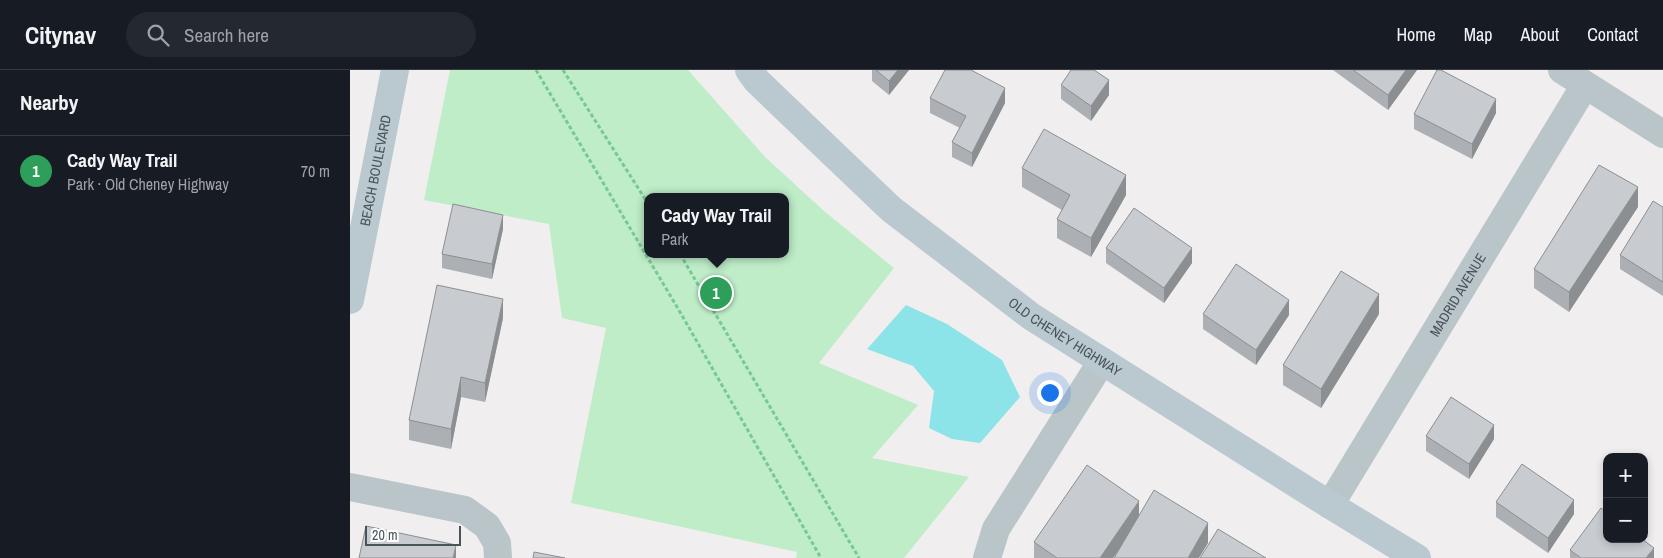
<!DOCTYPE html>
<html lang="en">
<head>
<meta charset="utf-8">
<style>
	body { margin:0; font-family:"Archivo Narrow",sans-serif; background:#242831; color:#f1f3f6 }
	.controls { position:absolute; right:15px; bottom:15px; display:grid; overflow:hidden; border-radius:10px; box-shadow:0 2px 8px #0003 }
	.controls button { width:45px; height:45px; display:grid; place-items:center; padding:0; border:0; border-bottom:1px solid #363941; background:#171b24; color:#f1f3f6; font:25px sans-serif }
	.scale { position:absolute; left:15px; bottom:12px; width:96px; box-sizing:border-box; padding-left:5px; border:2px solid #47545a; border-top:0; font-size:14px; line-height:18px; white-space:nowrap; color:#47545a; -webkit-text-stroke:4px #fff; paint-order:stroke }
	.you { position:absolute; left:699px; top:322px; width:18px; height:18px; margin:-12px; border:4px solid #fff; border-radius:50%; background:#1a73e8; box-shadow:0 0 0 8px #1a73e833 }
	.badge { display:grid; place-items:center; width:32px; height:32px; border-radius:50%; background:#218fd7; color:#fff; font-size:16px; font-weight:700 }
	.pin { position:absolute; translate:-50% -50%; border:2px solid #fff; box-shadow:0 1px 5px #0006 }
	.popup { position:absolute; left:294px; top:123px; width:145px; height:65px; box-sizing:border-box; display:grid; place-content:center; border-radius:10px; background:#171b24; filter:drop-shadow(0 1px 4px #0005); font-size:16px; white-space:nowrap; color:#9ea1a6 }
	.popup b { font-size:19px; color:#f1f3f6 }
	.popup::after { content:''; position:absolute; left:50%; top:100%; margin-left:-10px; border:10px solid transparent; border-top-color:#171b24 }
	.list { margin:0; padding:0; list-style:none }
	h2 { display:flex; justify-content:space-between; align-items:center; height:65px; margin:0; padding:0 20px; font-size:21px }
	h2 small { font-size:16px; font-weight:400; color:#9ea1a6 }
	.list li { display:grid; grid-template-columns:32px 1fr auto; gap:15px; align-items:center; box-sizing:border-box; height:70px; padding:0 20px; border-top:1px solid #363941 }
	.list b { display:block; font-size:19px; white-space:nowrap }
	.list p { margin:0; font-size:16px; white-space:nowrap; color:#9ea1a6 }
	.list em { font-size:16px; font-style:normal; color:#9ea1a6 }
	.icon { flex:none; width:28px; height:28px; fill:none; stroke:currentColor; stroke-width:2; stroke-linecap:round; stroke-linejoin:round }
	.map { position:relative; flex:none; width:1313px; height:488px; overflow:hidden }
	header { display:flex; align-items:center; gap:30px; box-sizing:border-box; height:70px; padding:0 25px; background:#171b24; border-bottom:1px solid #363941 }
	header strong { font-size:24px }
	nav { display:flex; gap:28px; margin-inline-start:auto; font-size:18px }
	.search { width:350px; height:45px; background:#242831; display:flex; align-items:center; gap:12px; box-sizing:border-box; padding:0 18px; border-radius:28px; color:#9ea1a6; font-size:19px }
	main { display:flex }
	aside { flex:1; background:#171b24 }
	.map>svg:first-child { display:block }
	.green { fill:#beedc8; fill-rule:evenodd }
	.water { fill:#8de4e8 }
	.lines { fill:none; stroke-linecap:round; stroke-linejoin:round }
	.path { stroke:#77c993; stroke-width:3; stroke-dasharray:4 2.5; stroke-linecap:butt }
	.street { stroke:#bac5ca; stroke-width:28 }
	.secondary { stroke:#bac8cf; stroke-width:28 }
	.wall { fill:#acafb3 }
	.shaded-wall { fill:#8c8f92 }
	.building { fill:#c8ccd0; stroke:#8c8f92 }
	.labels { text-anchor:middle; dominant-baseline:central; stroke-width:4; stroke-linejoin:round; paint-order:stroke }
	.street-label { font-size:14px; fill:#47545a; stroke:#fff }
</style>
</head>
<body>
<header>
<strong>Citynav</strong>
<div class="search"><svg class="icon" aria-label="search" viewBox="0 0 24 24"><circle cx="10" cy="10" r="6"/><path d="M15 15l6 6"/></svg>Search here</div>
<nav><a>Home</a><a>Map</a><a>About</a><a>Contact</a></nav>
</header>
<main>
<aside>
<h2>Nearby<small></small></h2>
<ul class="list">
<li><span class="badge" style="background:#2e9e5b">1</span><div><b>Cady Way Trail</b><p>Park · Old Cheney Highway</p></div><em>70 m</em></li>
</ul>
</aside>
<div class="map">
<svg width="1313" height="488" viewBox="0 0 1313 488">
	<rect width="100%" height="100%" fill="#f0eeee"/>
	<path class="green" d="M 100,0 L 338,0 L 415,87 L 474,141 L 544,198 L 469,293 L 568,335 L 522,388 L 619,407 L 554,488 L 446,488 L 447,482 L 221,433 L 256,258 L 212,248 L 199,154 L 74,130 ZM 297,127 L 435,127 L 435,184 L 297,184 Z"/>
	<path class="water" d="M 556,235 L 597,254 L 652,290 L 670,327 L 630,373 L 602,369 L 579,358 L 584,321 L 563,296 L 517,279 Z"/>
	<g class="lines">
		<path class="path" d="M 186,0 L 330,242 L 471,488
			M 213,0 L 297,132
			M 330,184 L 509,488"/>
		<g class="street">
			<path d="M 1212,0 L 1313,64"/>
			<path d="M 0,417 L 115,440 L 137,456 L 147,473 L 148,488"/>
			<path id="s1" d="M 980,435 L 1235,15"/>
			<path d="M 637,488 L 646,459 L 752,291"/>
		</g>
		<g class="secondary">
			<path id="s2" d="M 399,0 L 407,11 L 541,139 L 682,247 L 980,435 L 1067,488"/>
			<path id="s3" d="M 0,230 L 45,0"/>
		</g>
	</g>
	<path class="wall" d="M 522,0 L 559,0 L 539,25 L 522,11 Z
		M 983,0 L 1067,0 L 1038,40 Z
		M 711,15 L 759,25 L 741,51 L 711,29 Z
		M 580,28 L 655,33 L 622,97 L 602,87 L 602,72 L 610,58 L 580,43 Z
		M 1146,43 L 1122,89 L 1064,59 L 1064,44 Z
		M 672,98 L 776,125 L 741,187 L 707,168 L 707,149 L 712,140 L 672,117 Z
		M 1288,137 L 1219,242 L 1184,218 L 1184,199 Z
		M 1313,137 L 1313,226 L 1270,199 L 1270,185 Z
		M 153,159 L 142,209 L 92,198 L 92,184 Z
		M 756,178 L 842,193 L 814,233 L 756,193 Z
		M 853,244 L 939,245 L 906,295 L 853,259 Z
		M 1029,244 L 971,338 L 933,315 L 933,295 Z
		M 153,248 L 135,332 L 111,327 L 101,379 L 59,370 L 59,350 Z
		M 1076,366 L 1144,369 L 1119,409 L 1076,381 Z
		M 1146,432 L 1224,444 L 1198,483 L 1146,447 Z
		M 789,446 L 858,473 L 770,478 L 763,488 L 684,488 L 684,472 Z
		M 1220,480 L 1304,488 L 1220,488 Z"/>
	<path class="shaded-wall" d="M 548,0 L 559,0 L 539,25 L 539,11 Z
		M 1056,0 L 1067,0 L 1038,40 L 1038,25 Z
		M 759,10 L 759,25 L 741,51 L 741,36 Z
		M 655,18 L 655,33 L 622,97 L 622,83 Z
		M 1146,29 L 1146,43 L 1122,89 L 1122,74 Z
		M 776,105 L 776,125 L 741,187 L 741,168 Z
		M 1288,117 L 1288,137 L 1219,242 L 1219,222 Z
		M 153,145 L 153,159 L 142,209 L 142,194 Z
		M 842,178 L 842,193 L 814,233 L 814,218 Z
		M 1029,224 L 1029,244 L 971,338 L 971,319 Z
		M 153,229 L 153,248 L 135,332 L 135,313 Z
		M 939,230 L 939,245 L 906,295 L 906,280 Z
		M 111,307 L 111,327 L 101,379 L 101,359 Z
		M 1144,355 L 1144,369 L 1119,409 L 1119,394 Z
		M 1224,430 L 1224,444 L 1198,483 L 1198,468 Z
		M 789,431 L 789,451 L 763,488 L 750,488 Z
		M 858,453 L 858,473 L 849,488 L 838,488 Z
		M 106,475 L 106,488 L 103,488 Z
		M 1304,478 L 1304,488 L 1296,488 Z"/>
	<path class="building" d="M 526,0 L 548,0 L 539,11 Z
		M 595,0 L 621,0 L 655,18 L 622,83 L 602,72 L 616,46 L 580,28 Z
		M 721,0 L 744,0 L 759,10 L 741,36 L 711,15 Z
		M 1003,0 L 1056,0 L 1038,25 Z
		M 1087,0 L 1091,0 L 1146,29 L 1122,74 L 1064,44 Z
		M 694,59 L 776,105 L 741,168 L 707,149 L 720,125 L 672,98 Z
		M 1249,95 L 1288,117 L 1219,222 L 1184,199 Z
		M 1303,131 L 1313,137 L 1313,212 L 1270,185 Z
		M 103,134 L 153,145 L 142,194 L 92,184 Z
		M 784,138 L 842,178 L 814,218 L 756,178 Z
		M 886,194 L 939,230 L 906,280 L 853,244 Z
		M 991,201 L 1029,224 L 971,319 L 933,295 Z
		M 87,215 L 153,229 L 135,313 L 111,307 L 101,359 L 59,350 Z
		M 1101,327 L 1144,355 L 1119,394 L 1076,366 Z
		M 1172,394 L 1224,430 L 1198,468 L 1146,432 Z
		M 737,395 L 789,431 L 750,488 L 707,488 L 684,472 Z
		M 804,420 L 858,453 L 838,488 L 764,488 Z
		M 1251,438 L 1257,443 L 1257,469 L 1292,469 L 1304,478 L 1296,488 L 1231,488 L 1220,480 Z
		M 16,456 L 106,475 L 103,488 L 9,488 Z
		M 868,459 L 916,488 L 850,488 Z
		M 184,482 L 215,488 L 183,488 Z"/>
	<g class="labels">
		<g class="street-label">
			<text stroke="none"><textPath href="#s3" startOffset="132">BEACH BOULEVARD</textPath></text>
			<text stroke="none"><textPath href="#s1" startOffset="246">MADRID AVENUE</textPath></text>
			<text stroke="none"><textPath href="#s2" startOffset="415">OLD CHENEY HIGHWAY</textPath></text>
		</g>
	</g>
</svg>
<div class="controls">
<button>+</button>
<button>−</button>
</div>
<div class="scale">20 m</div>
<div class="you"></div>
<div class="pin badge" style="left:366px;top:223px;background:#2e9e5b">1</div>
<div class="popup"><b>Cady Way Trail</b>Park</div>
</div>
</main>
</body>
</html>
